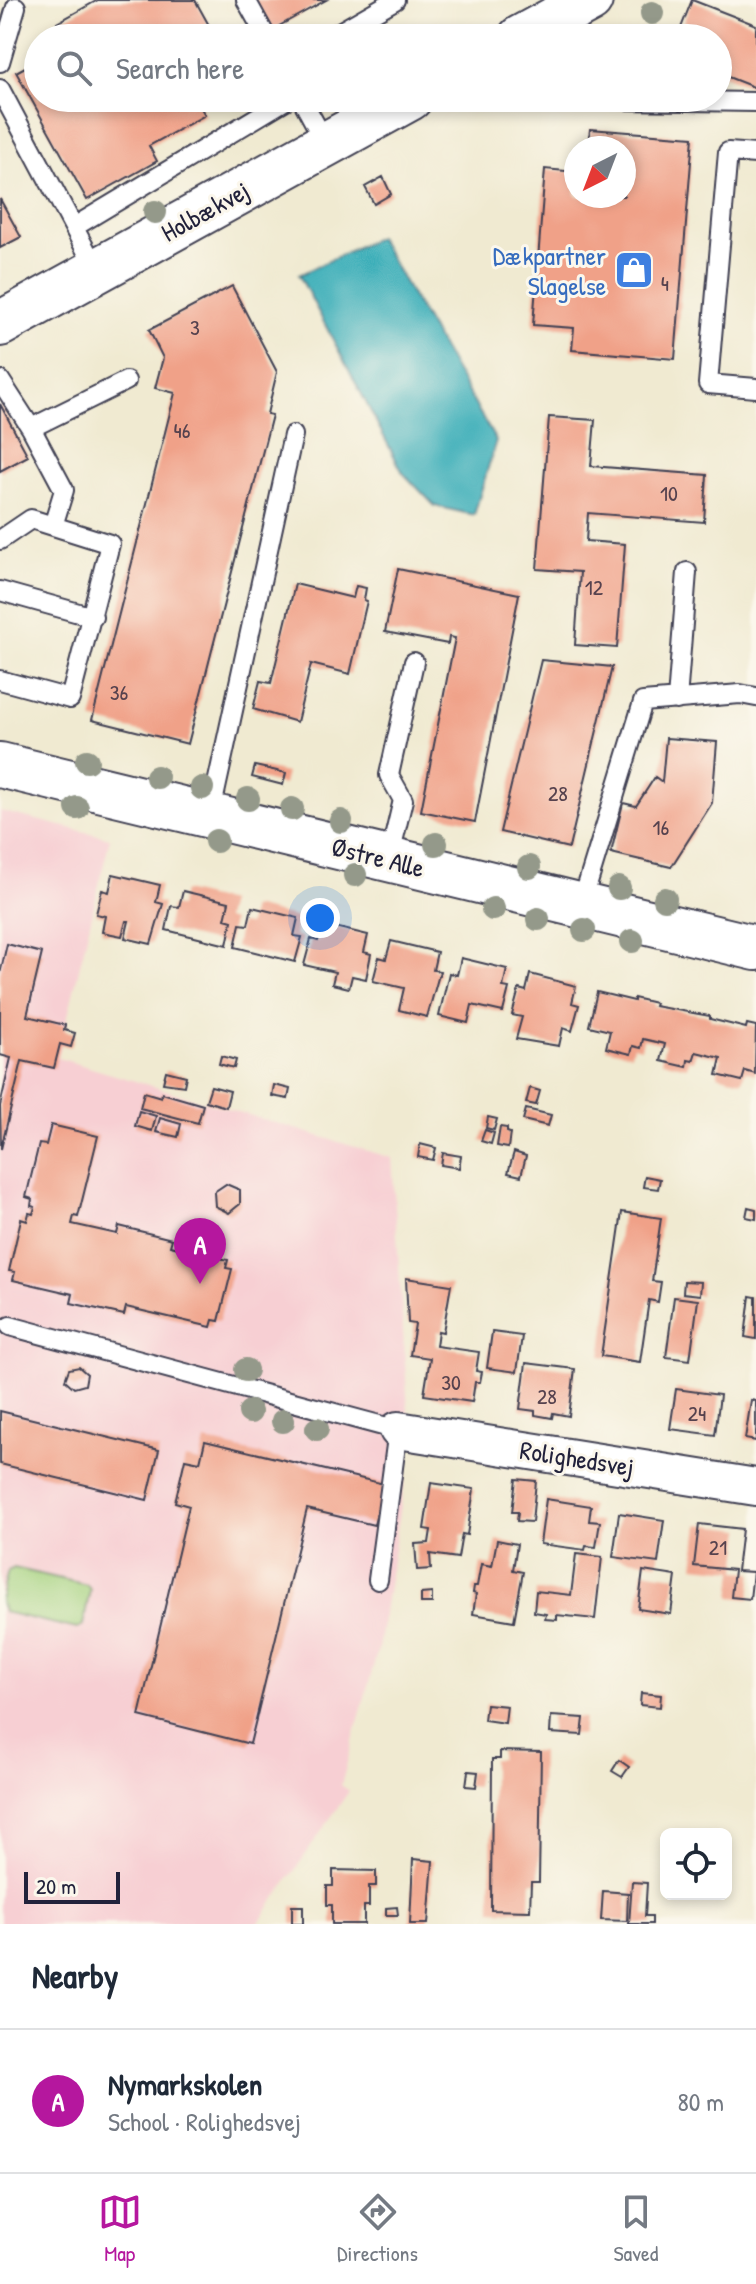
<!DOCTYPE html>
<html lang="en">
<head>
<meta charset="utf-8">
<style>
	body { margin:0; font-family:"Patrick Hand",sans-serif; background:#f2f2f3; color:#1f2937 }
	.controls { position:absolute; right:24px; bottom:24px; display:grid; overflow:hidden; border-radius:12px; box-shadow:0 4px 12px #0003 }
	.controls button { width:72px; height:72px; display:grid; place-items:center; padding:0; border:0; border-bottom:2px solid #e0e1e3; background:#fff; color:#1f2937; font:40px sans-serif }
	.compass { position:absolute; left:564px; top:136px; width:72px; height:72px; border-radius:50%; background:#fff; box-shadow:0 4px 12px #0003; rotate:222deg }
	.scale { position:absolute; left:24px; bottom:20px; width:96px; box-sizing:border-box; padding-left:8px; border:4px solid #22223b; border-top:0; font-size:22px; line-height:28px; white-space:nowrap; color:#22223b; -webkit-text-stroke:6px #fbf7ec; paint-order:stroke }
	.you { position:absolute; left:320px; top:918px; width:28px; height:28px; margin:-20px; border:6px solid #fff; border-radius:50%; background:#1a73e8; box-shadow:0 0 0 12px #1a73e833 }
	.badge { display:grid; place-items:center; width:52px; height:52px; border-radius:50%; background:#b5179e; color:#fff; font-size:26px; font-weight:700 }
	.pin { position:absolute; translate:-50% -66px; filter:drop-shadow(0 2px 4px #0008) }
	.pin::after { content:''; position:absolute; top:42px; width:28px; height:24px; background:inherit; clip-path:polygon(0 0,100% 0,50% 100%) }
	.list { margin:0; padding:0; list-style:none }
	h2 { display:flex; justify-content:space-between; align-items:center; height:104px; margin:0; padding:0 32px; font-size:34px }
	h2 small { font-size:26px; font-weight:400; color:#747a83 }
	.list li { display:grid; grid-template-columns:52px 1fr auto; gap:24px; align-items:center; box-sizing:border-box; height:144px; padding:0 32px; border-top:2px solid #e0e1e3 }
	.list b { display:block; font-size:30px; white-space:nowrap }
	.list p { margin:0; font-size:26px; white-space:nowrap; color:#747a83 }
	.list em { font-size:26px; font-style:normal; color:#747a83 }
	.icon { flex:none; width:44px; height:44px; fill:none; stroke:currentColor; stroke-width:2; stroke-linecap:round; stroke-linejoin:round }
	.map { position:relative; flex:none; width:756px; height:1924px; overflow:hidden }
	.search { position:absolute; background:#fff; box-shadow:0 4px 12px #0003; left:24px; right:24px; top:24px; height:88px; display:flex; align-items:center; gap:20px; box-sizing:border-box; padding:0 28px; border-radius:44px; color:#747a83; font-size:30px }
	.sheet { height:248px; background:#fff }
	nav { display:flex; justify-content:space-around; align-items:center; box-sizing:border-box; height:112px; border-top:2px solid #e0e1e3; background:#fff; font-size:22px; color:#747a83 }
	nav a { display:grid; justify-items:center; gap:4px }
	nav .on { color:#b5179e }
	.map>svg:first-child { display:block }
	.built { fill:#f7cfd3 }
	.green { fill:#a5d27f; stroke:#647a5d; stroke-width:2 }
	.water { fill:#3eafb9; stroke:#30687a; stroke-width:2 }
	.building { fill:#f0a188 }
	.lines { fill:none; stroke-linecap:round; stroke-linejoin:round }
	.lane-casing { stroke:#414052; stroke-width:22 }
	.street-casing { stroke:#414052; stroke-width:40 }
	.secondary-casing { stroke:#414052; stroke-width:48 }
	.lane { stroke:#fff; stroke-width:18 }
	.street { stroke:#fff; stroke-width:36 }
	.secondary { stroke:#fff; stroke-width:44 }
	.tree { fill:#94998a }
	.labels { text-anchor:middle; dominant-baseline:central; stroke-width:6; stroke-linejoin:round; paint-order:stroke }
	.number-label { font-size:22px; fill:#56424e }
	.street-label { font-size:26px; fill:#22223b; stroke:#fbf7ec }
	.shop-label { font-size:26px; fill:#366cbe; stroke:#fbf7ec; text-anchor:end }
</style>
</head>
<body>
<div class="map">
<svg width="756" height="1924" viewBox="0 0 756 1924">
	<rect width="100%" height="100%" fill="#fbf7ec"/>
	<filter id="ink" filterUnits="userSpaceOnUse"><feTurbulence type="fractalNoise" baseFrequency=".0125" numOctaves="2"/><feDisplacementMap in="SourceGraphic" scale="16" xChannelSelector="R" yChannelSelector="G"/><feConvolveMatrix kernelMatrix="1 2 1 2 8 2 1 2 1" color-interpolation-filters="sRGB"/></filter>
	<filter id="wash" filterUnits="userSpaceOnUse"><feTurbulence type="fractalNoise" baseFrequency=".006" numOctaves="4" result="noise"/><feDisplacementMap in="SourceGraphic" scale="32" xChannelSelector="R" yChannelSelector="G"/><feGaussianBlur stdDeviation="1.8" result="paint"/><feColorMatrix in="noise" values="0 0 0 0 0 0 0 0 0 0 0 0 0 0 0 0 0 1.4 0 .05"/><feComposite in="paint" operator="in"/></filter>
	<g filter="url(#wash)">
		<rect width="100%" height="100%" fill="#f0ead1"/>
		<path class="built" d="M 0,811 L 110,838 L 58,1058 L 392,1158 L 408,1410 L 408,1461 L 378,1649 L 341,1785 L 349,1791 L 258,1924 L 0,1924 Z"/>
		<path class="green" d="M 14,1568 L 87,1585 L 90,1590 L 83,1625 L 77,1629 L 3,1612 L 0,1601 L 8,1571 Z"/>
		<path class="water" d="M 378,237 L 496,441 L 474,515 L 435,506 L 403,473 L 299,275 Z"/>
		<g id="blocks">
			<path class="building" d="M 98,0 L 195,0 L 216,38 L 65,38 L 57,23 Z
				M 253,0 L 326,0 L 270,31 Z
				M 692,0 L 756,25 L 756,88 L 718,73 L 718,38 L 677,38 Z
				M 38,60 L 38,98 L 207,98 L 198,103 L 205,115 L 149,146 L 157,161 L 87,200 L 16,72 Z
				M 590,129 L 693,137 L 675,359 L 572,350 L 574,328 L 533,325 L 545,169 L 576,172 L 576,196 L 624,196 L 624,148 L 588,148 Z
				M 383,177 L 391,194 L 374,204 L 365,187 Z
				M 0,199 L 21,237 L 0,248 Z
				M 232,286 L 277,372 L 267,414 L 272,415 L 188,744 L 92,720 L 175,393 L 155,388 L 163,358 L 149,330 Z
				M 0,404 L 28,456 L 0,471 Z
				M 549,417 L 595,420 L 591,466 L 707,475 L 704,522 L 588,513 L 586,541 L 625,544 L 617,648 L 575,645 L 580,572 L 537,569 Z
				M 398,569 L 519,594 L 475,822 L 421,811 L 455,638 L 449,637 L 448,644 L 385,632 Z
				M 295,584 L 353,598 L 356,586 L 366,588 L 364,600 L 367,601 L 350,674 L 311,664 L 297,722 L 253,709 L 260,681 L 271,683 Z
				M 541,660 L 612,667 L 569,848 L 500,832 Z
				M 666,738 L 717,742 L 712,803 L 671,867 L 611,853 L 623,803 L 636,806 L 655,777 L 662,782 Z
				M 255,766 L 286,773 L 283,785 L 252,777 Z
				M 113,874 L 160,885 L 156,902 L 163,904 L 151,944 L 125,938 L 129,921 L 126,921 L 122,936 L 102,932 L 105,916 L 96,914 L 102,890 L 109,892 Z
				M 183,891 L 229,902 L 225,919 L 232,921 L 227,945 L 166,930 L 171,906 L 179,907 Z
				M 252,907 L 298,918 L 294,936 L 302,937 L 295,962 L 235,947 L 240,924 L 248,925 Z
				M 322,924 L 368,935 L 364,952 L 371,954 L 366,979 L 352,976 L 349,988 L 332,984 L 335,972 L 304,965 L 311,939 L 318,941 Z
				M 391,941 L 437,952 L 433,970 L 440,971 L 427,1017 L 399,1010 L 404,988 L 373,981 L 379,957 L 386,959 Z
				M 7,944 L 42,953 L 27,1016 L 65,1025 L 64,1030 L 75,1033 L 71,1047 L 60,1044 L 54,1068 L 22,1061 L 1,1149 L 0,1106 L 11,1058 L 0,1055 L 0,974 Z
				M 461,958 L 507,969 L 503,987 L 509,988 L 503,1012 L 472,1005 L 468,1023 L 439,1016 L 449,973 L 457,975 Z
				M 530,974 L 576,986 L 572,1003 L 579,1005 L 572,1031 L 563,1028 L 559,1046 L 516,1039 L 522,1017 L 512,1015 L 519,989 L 526,991 Z
				M 597,992 L 634,1001 L 634,998 L 655,1003 L 654,1006 L 710,1016 L 710,1019 L 746,1028 L 747,1024 L 756,1026 L 755,1074 L 745,1071 L 742,1081 L 717,1075 L 721,1058 L 696,1052 L 693,1061 L 688,1060 L 687,1067 L 661,1061 L 665,1044 L 643,1039 L 641,1048 L 633,1046 L 631,1054 L 606,1048 L 610,1031 L 589,1026 Z
				M 221,1056 L 236,1060 L 234,1068 L 219,1064 Z
				M 166,1071 L 186,1076 L 184,1086 L 163,1083 Z
				M 274,1085 L 290,1089 L 288,1099 L 272,1096 Z
				M 211,1086 L 230,1091 L 226,1107 L 206,1101 Z
				M 530,1088 L 540,1091 L 536,1105 L 526,1103 Z
				M 144,1092 L 161,1097 L 162,1093 L 203,1105 L 198,1123 L 140,1108 Z
				M 526,1109 L 551,1115 L 548,1126 L 523,1120 Z
				M 139,1111 L 156,1116 L 152,1131 L 135,1126 Z
				M 488,1117 L 497,1119 L 494,1130 L 486,1128 Z
				M 160,1118 L 181,1124 L 178,1137 L 156,1132 Z
				M 51,1125 L 98,1136 L 78,1217 L 74,1216 L 72,1224 L 117,1234 L 119,1226 L 172,1239 L 170,1246 L 228,1260 L 226,1268 L 232,1269 L 219,1321 L 213,1320 L 211,1327 L 126,1307 L 124,1315 L 71,1303 L 73,1294 L 13,1280 L 15,1272 L 9,1271 L 21,1219 L 27,1221 L 29,1213 L 33,1214 L 35,1207 L 31,1206 L 32,1199 L 26,1197 L 39,1144 L 46,1145 Z
				M 500,1127 L 507,1128 L 507,1132 L 510,1133 L 508,1148 L 497,1146 Z
				M 485,1130 L 494,1133 L 491,1144 L 481,1141 Z
				M 420,1144 L 436,1148 L 433,1160 L 418,1157 Z
				M 514,1152 L 526,1156 L 521,1176 L 508,1173 Z
				M 443,1153 L 461,1156 L 459,1168 L 441,1165 Z
				M 645,1176 L 660,1179 L 658,1189 L 643,1187 Z
				M 226,1184 L 240,1190 L 240,1204 L 229,1213 L 215,1206 L 214,1192 Z
				M 748,1207 L 756,1209 L 756,1219 L 746,1217 Z
				M 622,1212 L 661,1218 L 652,1281 L 661,1282 L 658,1302 L 649,1300 L 640,1362 L 601,1356 Z
				M 406,1278 L 451,1285 L 443,1332 L 438,1331 L 436,1346 L 479,1352 L 476,1371 L 482,1372 L 480,1382 L 475,1382 L 472,1402 L 424,1395 L 430,1358 L 410,1355 L 415,1324 L 408,1323 Z
				M 684,1281 L 701,1282 L 700,1295 L 683,1293 Z
				M 750,1296 L 756,1297 L 756,1339 L 745,1337 Z
				M 674,1297 L 698,1300 L 690,1360 L 666,1357 Z
				M 492,1332 L 522,1336 L 517,1372 L 487,1368 Z
				M 526,1363 L 575,1369 L 569,1416 L 553,1413 L 552,1418 L 535,1415 L 535,1411 L 520,1409 Z
				M 79,1367 L 87,1374 L 85,1385 L 74,1388 L 65,1380 L 69,1369 Z
				M 676,1389 L 720,1395 L 715,1435 L 670,1429 Z
				M 751,1400 L 756,1401 L 756,1441 L 745,1439 Z
				M 0,1411 L 159,1450 L 147,1500 L 0,1464 Z
				M 205,1441 L 384,1484 L 374,1525 L 307,1509 L 250,1744 L 139,1716 L 189,1506 L 175,1502 L 185,1459 L 200,1462 Z
				M 516,1479 L 536,1481 L 532,1522 L 517,1521 L 518,1512 L 512,1512 Z
				M 431,1483 L 474,1489 L 467,1535 L 462,1534 L 458,1558 L 430,1554 L 431,1569 L 417,1570 L 415,1544 L 429,1543 L 431,1530 L 424,1529 Z
				M 546,1499 L 591,1506 L 589,1521 L 600,1522 L 596,1547 L 586,1546 L 585,1550 L 540,1544 Z
				M 619,1513 L 664,1520 L 658,1563 L 613,1557 Z
				M 699,1524 L 742,1529 L 737,1571 L 753,1572 L 750,1599 L 731,1597 L 734,1570 L 694,1566 Z
				M 497,1540 L 517,1544 L 513,1570 L 523,1572 L 514,1621 L 473,1614 L 476,1594 L 473,1593 L 474,1586 L 477,1586 L 481,1564 L 492,1566 Z
				M 576,1554 L 602,1557 L 595,1619 L 557,1615 L 557,1620 L 545,1619 L 546,1614 L 534,1612 L 536,1591 L 571,1595 Z
				M 643,1571 L 676,1576 L 671,1614 L 638,1609 Z
				M 432,1593 L 432,1603 L 421,1603 L 421,1594 Z
				M 641,1693 L 661,1695 L 660,1707 L 640,1705 Z
				M 486,1704 L 507,1706 L 505,1723 L 484,1720 Z
				M 551,1716 L 584,1718 L 582,1735 L 550,1733 Z
				M 500,1751 L 541,1752 L 539,1882 L 531,1882 L 530,1911 L 491,1910 L 492,1759 L 500,1759 Z
				M 619,1760 L 629,1767 L 622,1777 L 612,1771 Z
				M 468,1771 L 478,1772 L 476,1787 L 466,1786 Z
				M 413,1859 L 433,1861 L 428,1924 L 410,1924 Z
				M 333,1870 L 376,1871 L 376,1886 L 369,1886 L 369,1906 L 364,1906 L 364,1924 L 332,1924 L 332,1905 L 327,1905 L 327,1886 L 333,1886 Z
				M 632,1882 L 647,1883 L 645,1916 L 652,1916 L 652,1924 L 629,1924 Z
				M 603,1891 L 628,1893 L 627,1921 L 601,1920 Z
				M 292,1906 L 303,1906 L 303,1924 L 292,1924 Z
				M 397,1907 L 398,1915 L 386,1915 L 386,1908 Z"/>
		</g>
	</g>
	<g filter="url(#ink)">
		<use href="#blocks" fill-opacity="0" stroke="#414052" stroke-width="2"/>
		<g class="lines">
			<g class="lane-casing">
				<path id="lane" d="M 246,0 L 267,38
					M 329,38 L 395,0
					M 0,62 L 16,7
					M 0,89 L 97,271
					M 301,98 L 326,144
					M 619,100 L 756,102
					M 756,154 L 728,152 L 708,384 L 756,388
					M 74,227 L 289,98
					M 0,380 L 31,428 L 126,381
					M 31,428 L 64,490 L 53,526
					M 0,540 L 31,519 L 110,544 L 70,699 L 0,680
					M 0,591 L 93,617
					M 677,700 L 687,572
					M 210,816 L 293,435
					M 389,859 L 403,800 L 389,775 L 414,662
					M 581,906 L 643,702 L 740,694 L 756,697
					M 10,1326 L 398,1430 L 378,1580"/>
			</g>
			<g class="street-casing">
				<path id="street" d="M 398,1430 L 756,1487"/>
			</g>
			<g class="secondary-casing">
				<path id="secondary" d="M 520,38 L 590,0
					M 0,324 L 410,98
					M 0,765 L 756,948"/>
			</g>
			<use href="#lane" class="lane"/>
			<use href="#street" class="street"/>
			<use href="#secondary" class="secondary"/>
		</g>
		<g class="tree">
			<circle cx="652" cy="13" r="12"/>
			<circle cx="155" cy="212" r="12"/>
			<circle cx="87" cy="761" r="12"/>
			<circle cx="157" cy="777" r="12"/>
			<circle cx="202" cy="788" r="12"/>
			<circle cx="248" cy="799" r="12"/>
			<circle cx="77" cy="808" r="12"/>
			<circle cx="292" cy="809" r="12"/>
			<circle cx="341" cy="821" r="12"/>
			<circle cx="216" cy="841" r="12"/>
			<circle cx="436" cy="844" r="12"/>
			<circle cx="529" cy="867" r="12"/>
			<circle cx="355" cy="875" r="12"/>
			<circle cx="619" cy="888" r="12"/>
			<circle cx="665" cy="899" r="12"/>
			<circle cx="493" cy="909" r="12"/>
			<circle cx="538" cy="919" r="12"/>
			<circle cx="584" cy="930" r="12"/>
			<circle cx="632" cy="941" r="12"/>
			<circle cx="246" cy="1370" r="12"/>
			<circle cx="250" cy="1412" r="12"/>
			<circle cx="283" cy="1421" r="12"/>
			<circle cx="317" cy="1429" r="12"/>
		</g>
	</g>
	<defs>
		<g id="shop-square" transform="scale(2)"><rect x="-9" y="-9" width="18" height="18" rx="4" fill="#3f7fe0" stroke="#fbf7ec"/><path d="M-5-2.5h2.3a2.7 3.5 0 0 1 5.4 0H5L5.5 6h-11ZM-1.5-2.5h3a1.5 2.3 0 0 0-3 0Z" fill="#fff"/></g>
	</defs>
	<g fill-rule="evenodd">
		<use href="#shop-square" x="634" y="270"/>
	</g>
	<g class="labels">
		<g class="number-label">
			<text x="665" y="283">4</text>
			<text x="195" y="327">3</text>
			<text x="182" y="430">46</text>
			<text x="669" y="493">10</text>
			<text x="594" y="587">12</text>
			<text x="119" y="692">36</text>
			<text x="558" y="793">28</text>
			<text x="661" y="827">16</text>
			<text x="451" y="1382">30</text>
			<text x="547" y="1396">28</text>
			<text x="697" y="1413">24</text>
			<text x="718" y="1547">21</text>
		</g>
		<g class="street-label">
			<text transform="translate(205 211) rotate(-29)">Holbækvej</text>
			<text transform="translate(378 857) rotate(14)">Østre Alle</text>
			<text transform="translate(577 1458) rotate(9)">Rolighedsvej</text>
		</g>
		<g class="shop-label">
			<text x="606" y="255">Dækpartner<tspan x="606" dy="30">Slagelse</tspan></text>
		</g>
	</g>
</svg>
<div class="controls">
<button><svg class="icon" aria-label="locate" viewBox="0 0 24 24"><circle cx="12" cy="12" r="6"/><path d="M12 2v4M12 18v4M2 12h4M18 12h4"/></svg></button>
</div>
<svg class="compass" viewBox="-18 -18 36 36"><path d="M0-13l5 13h-10z" fill="#e53935"/><path d="M0 13l5-13h-10z" fill="#747a83"/></svg>
<div class="scale">20 m</div>
<div class="you"></div>
<div class="pin badge" style="left:200px;top:1284px">A</div>
<div class="search"><svg class="icon" aria-label="search" viewBox="0 0 24 24"><circle cx="10" cy="10" r="6"/><path d="M15 15l6 6"/></svg>Search here</div>
</div>
<section class="sheet">
<h2>Nearby<small></small></h2>
<ul class="list">
<li><span class="badge">A</span><div><b>Nymarkskolen</b><p>School · Rolighedsvej</p></div><em>80 m</em></li>
</ul>
</section>
<nav>
<a class="on"><svg class="icon" aria-label="map" viewBox="0 0 24 24"><path d="M3 6l6-2 6 2 6-2v14l-6 2-6-2-6 2zM9 4v14M15 6v14"/></svg>Map</a>
<a><svg class="icon" aria-label="directions" viewBox="0 0 24 24"><path d="M12 3l9 9-9 9-9-9zM9 14v-3h6M13 9l2 2-2 2"/></svg>Directions</a>
<a><svg class="icon" aria-label="saved" viewBox="0 0 24 24"><path d="M7 4h10v16l-5-4-5 4z"/></svg>Saved</a>
</nav>
</body>
</html>
